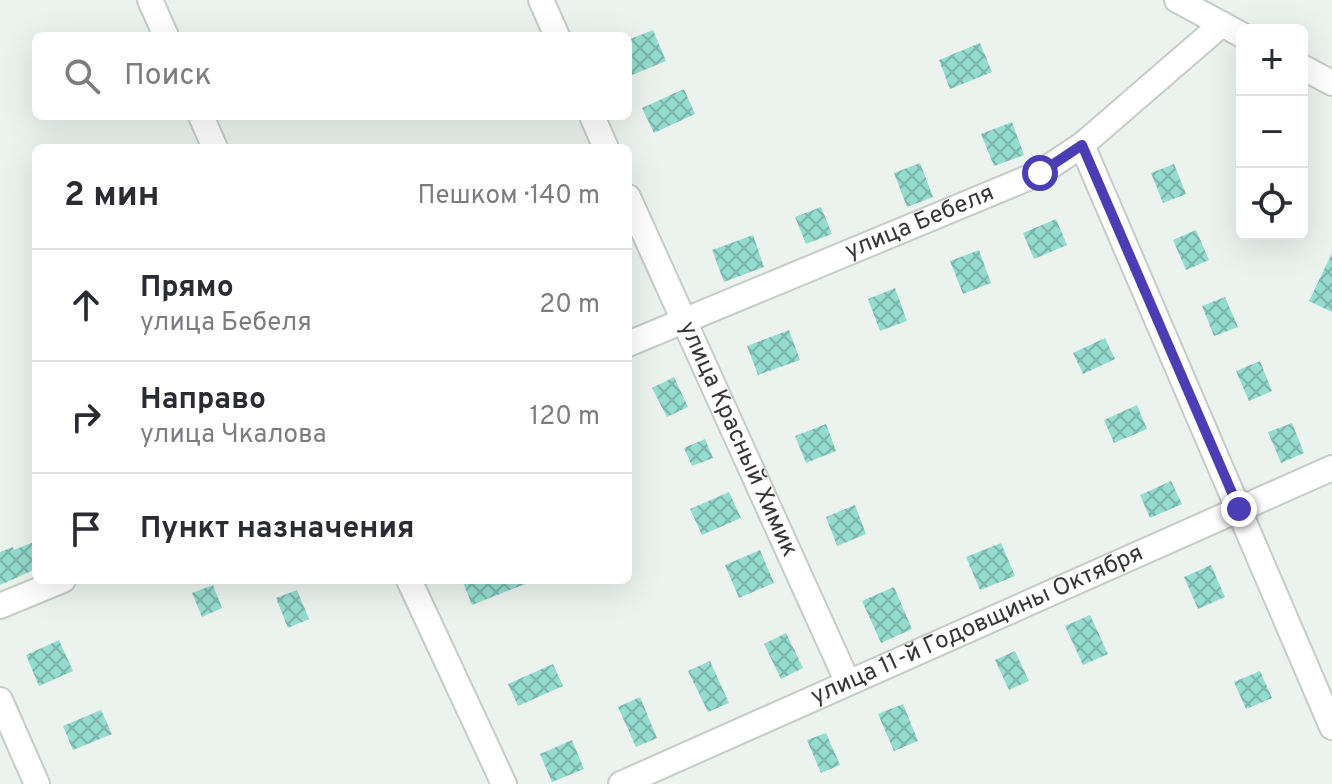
<!DOCTYPE html>
<html lang="ru">
<head>
<meta charset="utf-8">
<style>
	body { margin:0; font-family:Overpass,sans-serif; background:#f2f2f3; color:#2b2b33 }
	.controls { position:absolute; right:24px; top:24px; display:grid; overflow:hidden; border-radius:12px; box-shadow:0 8px 32px #0002 }
	.controls button { width:72px; height:72px; display:grid; place-items:center; padding:0; border:0; border-bottom:2px solid #e1e1e2; background:#fff; color:#2b2b33; font:40px sans-serif }
	.stop { position:absolute; width:24px; height:24px; margin:-18px; border:6px solid #4b3eb5; border-radius:50%; background:#fff }
	.stop.end { background:#4b3eb5; border-color:#fff; box-shadow:0 2px 8px #0008 }
	.list { margin:0; padding:0; list-style:none }
	h2 { display:flex; justify-content:space-between; align-items:center; height:104px; margin:0; padding:0 32px; font-size:34px }
	h2 small { font-size:26px; font-weight:400; color:#7c7c81 }
	.list li { display:grid; grid-template-columns:52px 1fr auto; gap:24px; align-items:center; box-sizing:border-box; height:112px; padding:0 32px; border-top:2px solid #e1e1e2 }
	.list b { display:block; font-size:30px; white-space:nowrap }
	.list p { margin:0; font-size:26px; white-space:nowrap; color:#7c7c81 }
	.list em { font-size:26px; font-style:normal; color:#7c7c81 }
	.icon { flex:none; width:44px; height:44px; fill:none; stroke:currentColor; stroke-width:2; stroke-linecap:round; stroke-linejoin:round }
	.map { position:relative; flex:none; width:1332px; height:784px; overflow:hidden }
	.search { position:absolute; background:#fff; box-shadow:0 8px 32px #0002; left:32px; top:32px; width:600px; height:88px; display:flex; align-items:center; gap:20px; box-sizing:border-box; padding:0 28px; border-radius:12px; color:#7c7c81; font-size:30px }
	.panel { position:absolute; background:#fff; box-shadow:0 8px 32px #0002; left:32px; top:144px; width:600px; height:440px; border-radius:12px }
	.map>svg:first-child { display:block }
	.building { fill:url(#building-cross-hatch) }
	.lines { fill:none; stroke-linecap:round; stroke-linejoin:round }
	.minor-casing { stroke:#c5ccc7; stroke-width:28 }
	.minor { stroke:#fff; stroke-width:24 }
	.route { stroke:#4b3eb5; stroke-width:10 }
	.labels { text-anchor:middle; dominant-baseline:central; stroke-width:6; stroke-linejoin:round; paint-order:stroke }
	.street-label { font-size:24px; fill:#363836; stroke:#fefffe }
</style>
</head>
<body>
<div class="map">
<svg width="1332" height="784" viewBox="0 0 1332 784">
	<defs>
		<pattern id="building-cross-hatch" width="8" height="8" patternUnits="userSpaceOnUse" patternTransform="scale(2)"><rect width="8" height="8" fill="#94dccf"/><path d="M0 0l8 8M0 8l8-8" fill="none" stroke="#7ab3a9"/></pattern>
	</defs>
	<rect width="100%" height="100%" fill="#ecf3ef"/>
	<path class="building" d="M 653,30 L 666,61 L 632,75 L 628,66 L 628,40 Z
		M 980,43 L 992,72 L 950,89 L 939,60 Z
		M 684,89 L 695,114 L 654,133 L 642,108 Z
		M 1012,122 L 1024,155 L 994,166 L 981,134 Z
		M 920,163 L 933,197 L 907,207 L 894,173 Z
		M 1174,164 L 1186,194 L 1163,203 L 1151,173 Z
		M 821,207 L 832,234 L 806,244 L 795,217 Z
		M 1056,219 L 1067,245 L 1034,259 L 1023,233 Z
		M 1196,230 L 1209,260 L 1186,270 L 1173,240 Z
		M 753,235 L 764,267 L 724,282 L 712,250 Z
		M 979,250 L 991,283 L 963,294 L 950,261 Z
		M 1332,253 L 1332,312 L 1309,301 Z
		M 895,288 L 907,321 L 880,331 L 868,299 Z
		M 1225,297 L 1238,327 L 1214,336 L 1202,306 Z
		M 789,330 L 800,360 L 758,375 L 747,346 Z
		M 1105,338 L 1115,359 L 1083,374 L 1073,353 Z
		M 1260,361 L 1272,391 L 1249,401 L 1236,371 Z
		M 674,377 L 688,407 L 667,417 L 652,388 Z
		M 1137,405 L 1147,429 L 1114,443 L 1104,420 Z
		M 1292,423 L 1304,453 L 1281,463 L 1268,432 Z
		M 826,424 L 836,451 L 806,463 L 795,436 Z
		M 705,439 L 713,458 L 692,466 L 684,448 Z
		M 1171,481 L 1182,504 L 1150,518 L 1140,495 Z
		M 729,492 L 741,518 L 702,535 L 690,509 Z
		M 855,505 L 866,534 L 837,546 L 826,517 Z
		M 36,541 L 36,569 L 0,585 L 0,552 L 13,547 L 14,550 Z
		M 1001,543 L 1015,576 L 980,590 L 966,557 Z
		M 760,550 L 774,583 L 739,598 L 725,565 Z
		M 1211,565 L 1225,597 L 1198,609 L 1184,577 Z
		M 462,580 L 533,580 L 533,581 L 472,605 Z
		M 213,585 L 222,608 L 202,617 L 192,593 Z
		M 894,587 L 912,629 L 881,643 L 862,601 Z
		M 297,590 L 309,619 L 288,628 L 276,598 Z
		M 1090,615 L 1108,654 L 1083,665 L 1065,626 Z
		M 786,633 L 803,668 L 781,679 L 764,644 Z
		M 59,640 L 73,671 L 39,686 L 26,655 Z
		M 1015,651 L 1029,681 L 1009,690 L 995,660 Z
		M 710,661 L 729,703 L 708,712 L 688,671 Z
		M 553,664 L 563,686 L 518,706 L 508,684 Z
		M 1260,671 L 1272,698 L 1246,709 L 1234,682 Z
		M 640,697 L 657,738 L 636,747 L 618,707 Z
		M 903,704 L 918,741 L 894,751 L 878,714 Z
		M 101,710 L 112,734 L 73,750 L 63,726 Z
		M 826,733 L 840,765 L 821,773 L 807,740 Z
		M 572,740 L 584,769 L 552,782 L 540,754 Z"/>
	<g class="lines">
		<g class="minor-casing">
			<g id="minor">
				<path d="M 150,0 L 166,36"/>
				<path d="M 541,0 L 557,36"/>
				<path d="M 1177,0 L 1242,35"/>
				<path d="M 1302,67 L 1332,83"/>
				<path d="M 201,116 L 215,148"/>
				<path d="M 592,116 L 606,148"/>
				<path d="M 1082,145 L 1332,727"/>
				<path id="s1" d="M 628,197 L 848,683"/>
				<path id="s2" d="M 628,344 L 1040,173 L 1082,145 L 1222,24"/>
				<path d="M 409,580 L 504,784"/>
				<path d="M 0,606 L 63,580"/>
				<path d="M 0,700 L 37,784"/>
				<path id="s3" d="M 621,784 L 1332,468"/>
			</g>
		</g>
		<use href="#minor" class="minor"/>
	</g>
	<g class="lines">
		<path class="route" d="M 1040,173 L 1082,145 L 1239,509"/>
	</g>
	<g class="labels">
		<g class="street-label">
			<text stroke="none"><textPath href="#s2" startOffset="316">улица Бебеля</textPath></text>
			<text stroke="none"><textPath href="#s1" startOffset="266">улица Красный Химик</textPath></text>
			<text stroke="none"><textPath href="#s3" startOffset="390">улица 11-й Годовщины Октября</textPath></text>
		</g>
	</g>
</svg>
<div class="controls">
<button>+</button>
<button>−</button>
<button><svg class="icon" aria-label="locate" viewBox="0 0 24 24"><circle cx="12" cy="12" r="6"/><path d="M12 2v4M12 18v4M2 12h4M18 12h4"/></svg></button>
</div>
<div class="stop" style="left:1040px;top:173px"></div>
<div class="stop end" style="left:1239px;top:509px"></div>
<div class="search"><svg class="icon" aria-label="search" viewBox="0 0 24 24"><circle cx="10" cy="10" r="6"/><path d="M15 15l6 6"/></svg>Поиск</div>
<section class="panel">
<h2>2 мин<small>Пешком · 140 m</small></h2>
<ul class="list">
<li><svg class="icon" aria-label="ahead" viewBox="0 0 24 24"><path d="M12 20V5M6 11l6-6 6 6"/></svg><div><b>Прямо</b><p>улица Бебеля</p></div><em>20 m</em></li>
<li><svg class="icon" aria-label="right" viewBox="0 0 24 24"><path d="M7 20v-9h11M14 6l5 5-5 5"/></svg><div><b>Направо</b><p>улица Чкалова</p></div><em>120 m</em></li>
<li><svg class="icon" aria-label="arrive" viewBox="0 0 24 24"><path d="M6 21V4h12l-3 4 3 4H6"/></svg><div><b>Пункт назначения</b></div></li>
</ul>
</section>
</div>
</body>
</html>
